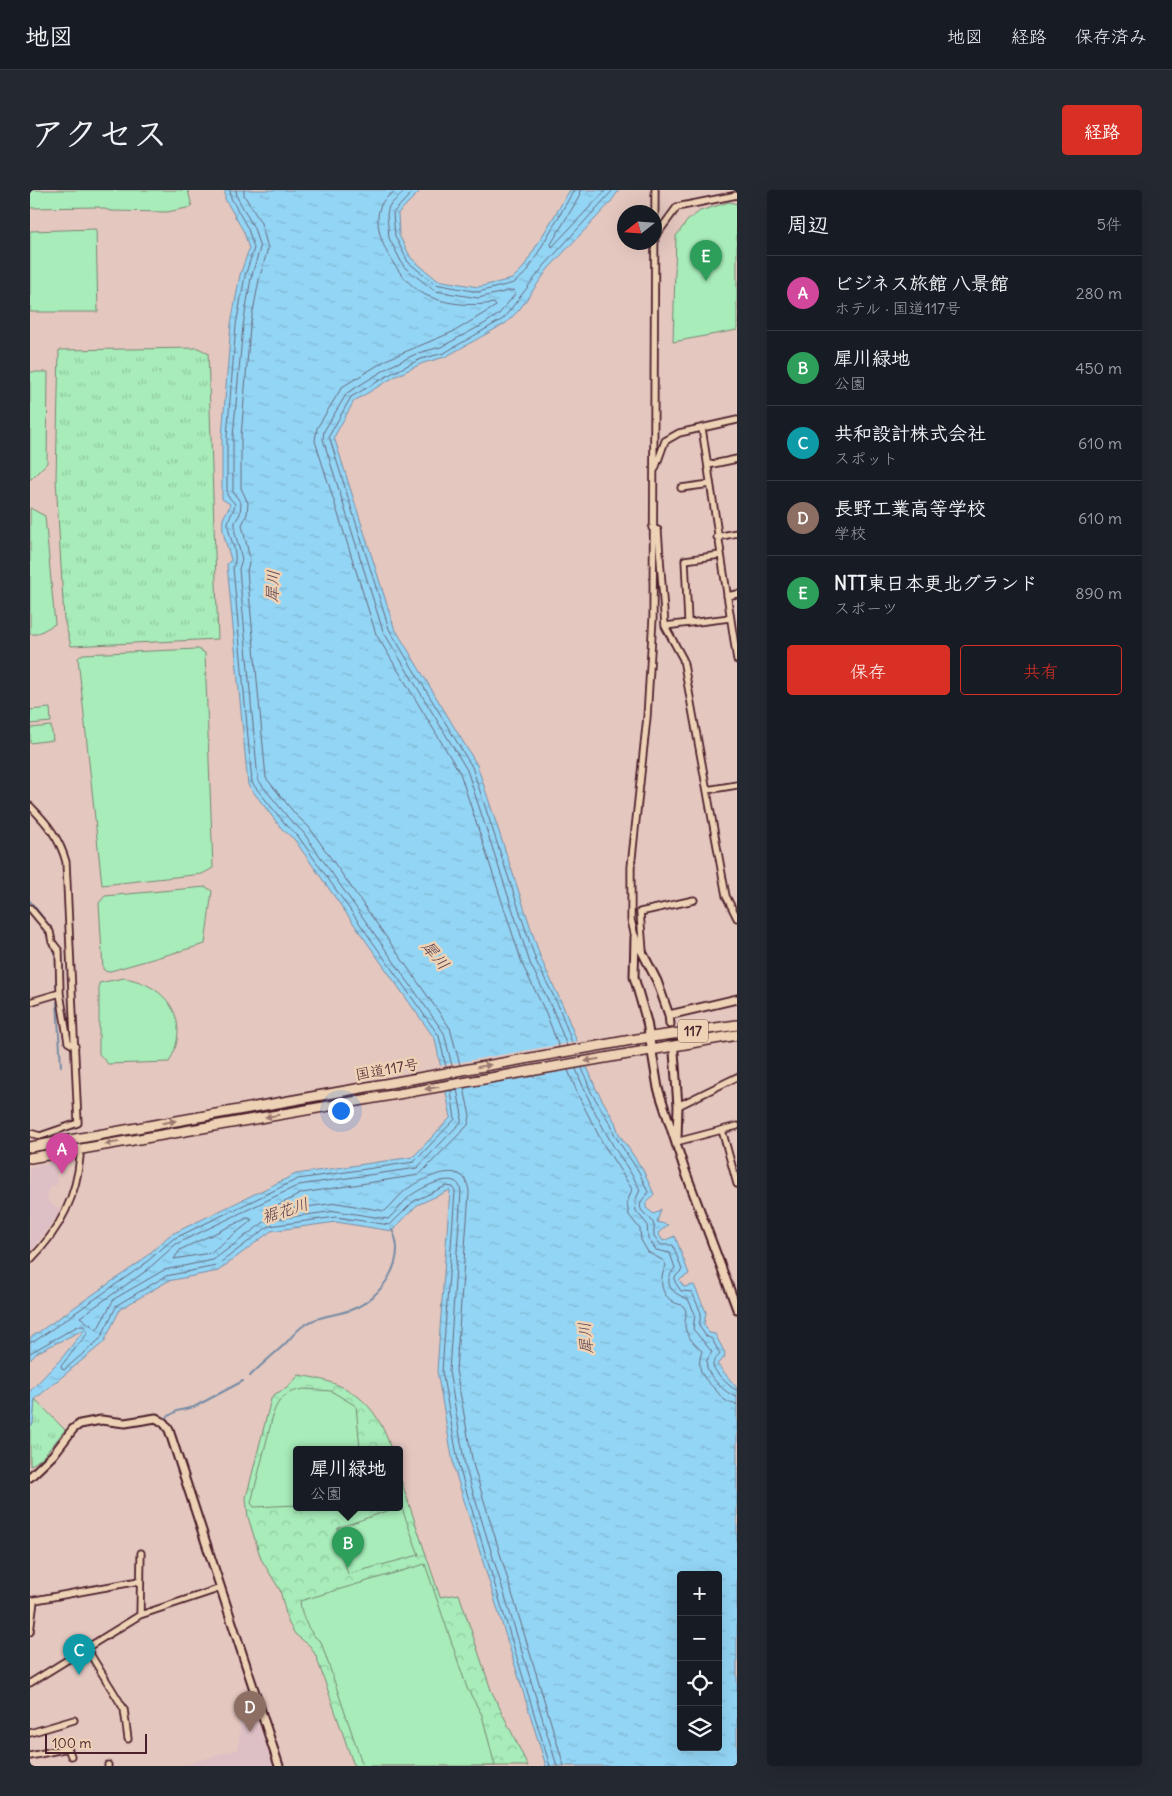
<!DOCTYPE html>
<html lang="ja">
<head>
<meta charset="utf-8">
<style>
	body { margin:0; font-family:Delius,"Klee One",sans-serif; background:#242831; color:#f1f3f6 }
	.controls { position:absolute; right:15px; bottom:15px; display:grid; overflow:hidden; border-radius:5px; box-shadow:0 5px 20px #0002 }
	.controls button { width:45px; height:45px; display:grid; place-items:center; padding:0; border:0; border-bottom:1px solid #363941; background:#171b24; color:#f1f3f6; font:25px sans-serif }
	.compass { position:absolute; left:587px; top:15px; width:45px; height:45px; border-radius:50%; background:#171b24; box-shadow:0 5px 20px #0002; rotate:253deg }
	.scale { position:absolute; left:15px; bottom:12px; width:102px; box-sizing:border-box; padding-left:5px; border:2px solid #4a1f2b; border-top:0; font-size:14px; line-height:18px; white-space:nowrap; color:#4a1f2b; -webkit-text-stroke:4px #eed2b5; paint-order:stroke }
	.you { position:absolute; left:310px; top:920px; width:18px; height:18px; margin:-12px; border:4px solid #fff; border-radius:50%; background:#1a73e8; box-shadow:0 0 0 8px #1a73e833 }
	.badge { display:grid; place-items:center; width:32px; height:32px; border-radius:50%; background:#d93025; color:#fff; font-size:16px; font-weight:700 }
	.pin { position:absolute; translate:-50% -41px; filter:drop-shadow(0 1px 2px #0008) }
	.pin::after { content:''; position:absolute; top:26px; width:18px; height:15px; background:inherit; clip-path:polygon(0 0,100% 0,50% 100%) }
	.popup { position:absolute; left:263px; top:1256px; width:110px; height:65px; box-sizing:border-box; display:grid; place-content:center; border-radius:5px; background:#171b24; filter:drop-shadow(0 1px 4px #0005); font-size:16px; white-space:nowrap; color:#9ea1a6 }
	.popup b { font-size:19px; color:#f1f3f6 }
	.popup::after { content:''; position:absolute; left:50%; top:100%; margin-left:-10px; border:10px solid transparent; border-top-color:#171b24 }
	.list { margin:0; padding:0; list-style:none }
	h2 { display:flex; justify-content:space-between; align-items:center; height:65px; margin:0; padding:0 20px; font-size:21px }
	h2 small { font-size:16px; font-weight:400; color:#9ea1a6 }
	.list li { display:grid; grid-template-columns:32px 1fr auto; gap:15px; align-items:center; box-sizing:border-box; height:75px; padding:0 20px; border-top:1px solid #363941 }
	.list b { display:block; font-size:19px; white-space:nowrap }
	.list p { margin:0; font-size:16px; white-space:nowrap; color:#9ea1a6 }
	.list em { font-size:16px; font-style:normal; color:#9ea1a6 }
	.actions { display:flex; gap:10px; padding:15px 20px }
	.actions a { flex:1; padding:11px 0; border:1px solid #d93025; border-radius:5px; text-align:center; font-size:18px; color:#d93025 }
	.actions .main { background:#d93025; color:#fff }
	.icon { flex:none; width:28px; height:28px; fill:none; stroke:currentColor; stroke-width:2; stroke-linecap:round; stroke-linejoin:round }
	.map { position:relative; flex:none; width:707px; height:1576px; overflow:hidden; border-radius:5px }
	header { display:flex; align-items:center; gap:30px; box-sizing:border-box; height:70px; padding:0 25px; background:#171b24; border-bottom:1px solid #363941 }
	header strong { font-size:24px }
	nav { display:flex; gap:28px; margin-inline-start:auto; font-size:18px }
	.intro { display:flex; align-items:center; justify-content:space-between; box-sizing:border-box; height:120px; padding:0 30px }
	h1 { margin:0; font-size:35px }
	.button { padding:12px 22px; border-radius:5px; background:#d93025; color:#fff; font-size:18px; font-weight:700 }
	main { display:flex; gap:30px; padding:0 30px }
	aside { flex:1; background:#171b24; border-radius:5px; box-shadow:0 5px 20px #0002 }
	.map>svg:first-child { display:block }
	.built { fill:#ddbfc6 }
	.grass { fill:url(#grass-tufts); stroke:#788672 }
	.park { fill:url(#park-crowns); stroke:#788672 }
	.pitch { fill:#a7ecb9; stroke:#788672 }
	.water { fill:url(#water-ripples); stroke:#768ca4; fill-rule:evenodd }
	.pier { fill:#e4c7bf }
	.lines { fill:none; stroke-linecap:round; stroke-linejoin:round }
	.shore { stroke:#67687c; stroke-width:1 }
	.stream { stroke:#768ca4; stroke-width:2 }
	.tertiary-tunnel { stroke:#c5a5a1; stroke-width:7; stroke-dasharray:7 3.5; stroke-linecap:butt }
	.minor-casing { stroke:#4a1f2b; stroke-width:9 }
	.tertiary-casing { stroke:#4a1f2b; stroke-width:11 }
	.trunk-casing { stroke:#4a1f2b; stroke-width:12 }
	.minor { stroke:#eed2b5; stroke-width:5.5 }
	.tertiary { stroke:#eed2b5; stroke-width:7 }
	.trunk { stroke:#eed2b5; stroke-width:9 }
	.oneway { fill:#9c7870 }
	.labels { text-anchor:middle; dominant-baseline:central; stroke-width:5; stroke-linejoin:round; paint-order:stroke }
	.shield { fill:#eed2b5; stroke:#7b5554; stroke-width:1 }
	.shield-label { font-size:14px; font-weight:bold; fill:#4a1f2b }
	.street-label { font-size:15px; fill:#4a1f2b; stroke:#eed2b5 }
	.water-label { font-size:16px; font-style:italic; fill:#553a49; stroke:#eed2b5 }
</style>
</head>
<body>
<header>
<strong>地図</strong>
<nav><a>地図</a><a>経路</a><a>保存済み</a></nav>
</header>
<div class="intro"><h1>アクセス</h1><a class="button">経路</a></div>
<main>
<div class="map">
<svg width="707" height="1576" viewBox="0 0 707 1576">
	<defs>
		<pattern id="grass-tufts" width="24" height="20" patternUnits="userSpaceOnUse" patternTransform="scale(1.25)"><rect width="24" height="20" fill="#a7ecb9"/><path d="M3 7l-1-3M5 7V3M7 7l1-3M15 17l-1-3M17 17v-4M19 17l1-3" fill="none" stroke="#91ca9f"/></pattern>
		<pattern id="park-crowns" width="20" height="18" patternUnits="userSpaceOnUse" patternTransform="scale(1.25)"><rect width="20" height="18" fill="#a7ecb9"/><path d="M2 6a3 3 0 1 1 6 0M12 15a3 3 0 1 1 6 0" fill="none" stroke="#91ca9f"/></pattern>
		<pattern id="water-ripples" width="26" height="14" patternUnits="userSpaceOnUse" patternTransform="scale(1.25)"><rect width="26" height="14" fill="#93d5f5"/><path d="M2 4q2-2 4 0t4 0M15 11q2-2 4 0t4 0" fill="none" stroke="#80b6d2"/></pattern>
	</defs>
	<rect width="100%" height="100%" fill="#e4c7bf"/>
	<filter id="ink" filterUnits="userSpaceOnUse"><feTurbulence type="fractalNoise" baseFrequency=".02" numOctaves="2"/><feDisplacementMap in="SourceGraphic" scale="10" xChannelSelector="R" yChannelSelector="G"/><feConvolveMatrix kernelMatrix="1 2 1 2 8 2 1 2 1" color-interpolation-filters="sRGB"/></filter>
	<g filter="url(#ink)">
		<path class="built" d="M 24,973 L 28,995 L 19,996 L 17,1011 L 31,1020 L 0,1062 L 0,977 Z
			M 218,1506 L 243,1576 L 151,1576 L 209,1559 L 211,1508 Z"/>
		<path class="grass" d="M 168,158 L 178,163 L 188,449 L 41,456 L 34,429 L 26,288 L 29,160 Z
			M 5,1209 L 35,1240 L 12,1268 L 0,1276 L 0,1236 L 3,1234 Z"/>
		<path class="park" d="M 269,1185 C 320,1193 345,1210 361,1259 L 267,1259 L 267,1317 L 369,1317 L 369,1284 L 410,1407 L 429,1404 L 461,1500 L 498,1576 L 324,1576 L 286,1466 L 280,1456 L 265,1444 L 258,1432 L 250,1400 L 231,1369 L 218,1327 L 216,1308 L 241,1209 L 245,1204 L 257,1198 Z"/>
		<path class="pitch" d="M 0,0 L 158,0 L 162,17 L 137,22 L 81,21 L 68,17 L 0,18 Z
			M 699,12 L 707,14 L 707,140 L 643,152 L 646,46 L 657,31 L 670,21 Z
			M 66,39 L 68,122 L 0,122 L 0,41 Z
			M 0,182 L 18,182 L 17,273 L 0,290 Z
			M 0,318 L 15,326 L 25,434 L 7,444 L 0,444 Z
			M 168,459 L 175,463 L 183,678 L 172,684 L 72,695 L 48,468 L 53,464 Z
			M 20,518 L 21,532 L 0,534 L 0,520 Z
			M 21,536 L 23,550 L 0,553 L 0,538 Z
			M 176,697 L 182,701 L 175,754 L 77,782 L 73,779 L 69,713 L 75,706 Z
			M 94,788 C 138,795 162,831 139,872 L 78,874 L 69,864 L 69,793 Z
			M 274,1199 L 301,1201 L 326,1216 L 330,1259 L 267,1259 L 267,1315 L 224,1317 L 221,1313 L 244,1221 C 251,1205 258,1202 274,1199 Z
			M 371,1316 L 389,1365 L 318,1384 L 306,1347 L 308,1338 Z
			M 395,1374 L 437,1498 L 452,1525 L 465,1576 L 333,1576 L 291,1452 C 279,1444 271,1425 270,1411 Z"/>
		<path class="water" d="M 195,0 L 391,0 L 368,23 L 369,45 L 381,68 L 407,90 L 448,97 L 482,89 L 493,78 L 540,0 L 589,0 L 580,13 L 518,79 L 489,120 L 476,133 L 415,167 L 393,173 L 366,186 L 324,211 L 304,247 L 364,437 L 447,575 L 511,769 L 533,816 L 566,899 L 585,932 L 589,944 L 613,980 L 624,1004 L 616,1013 L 616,1018 L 624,1024 L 631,1019 L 627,1032 L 638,1035 L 628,1043 L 633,1051 L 645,1046 L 659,1084 L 649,1090 L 654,1097 L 664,1095 L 676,1122 L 674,1134 L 679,1143 L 685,1144 L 695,1163 L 694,1168 L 687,1174 L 707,1198 L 707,1576 L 516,1576 L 424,1278 L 407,1181 L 420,1000 L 387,1015 L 362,1041 L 306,1032 L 241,1041 L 188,1081 L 138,1091 L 90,1119 L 74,1152 L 5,1209 L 3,1234 L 0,1236 L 0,1201 L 31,1169 L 55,1139 L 8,1162 L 0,1170 L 0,1148 L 110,1072 L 140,1045 L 266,984 L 383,967 L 421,927 L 405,849 L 264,649 L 252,639 L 218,595 L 197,374 L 201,370 C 198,357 191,343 193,329 C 195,323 199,320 200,314 L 192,309 L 192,247 L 201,134 L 210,85 L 219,59 L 214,42 L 195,9 ZM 651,1385 L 688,1385 L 688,1557 L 651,1557 Z"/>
		<path class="pier" d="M 550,851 L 560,877 L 413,902 L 408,876 Z"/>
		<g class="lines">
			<path class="shore" d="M 200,0 L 201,8 L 218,39 L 224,58 L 215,86 L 206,135 L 197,247 L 197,305 L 205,314 C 204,322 199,326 198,333 C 198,347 210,364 203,377 L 222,593 L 256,635 L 268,646 L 409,846 L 416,877
				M 206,0 L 207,7 L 224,38 L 230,58 L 221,88 L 213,136 L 203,247 L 203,302 L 211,313 L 210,324 L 205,332 L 205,343 L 212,369 L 209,379 L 228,590 L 260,630 L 273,642 L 414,843 L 422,876
				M 214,0 L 214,5 L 231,33 L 238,58 L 229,90 L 220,137 L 211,247 L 211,298 L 218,313 L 217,324 L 212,335 L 220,369 L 217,381 L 236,588 L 266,625 L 279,637 L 420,838 L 430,875
				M 366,0 C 360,5 353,9 350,17 C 339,46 373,97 400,107 C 420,115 444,116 464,113 L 466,116 L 425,141 L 358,169 L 312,197 L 287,238 L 285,251 L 346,444 L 430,583 L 493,776 L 516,823 L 529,857
				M 376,0 L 359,16 L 357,24 L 359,48 L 374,77 L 405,101 L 448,108 L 483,100 L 486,103 L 469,124 L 454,134 L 411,157 L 388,163 L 361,176 L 317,203 L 294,241 L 293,249 L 353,441 L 437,580 L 500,773 L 523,820 L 537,856
				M 384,0 L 363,23 L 365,46 L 378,72 L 405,94 L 448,102 L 484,93 L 497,82 L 544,0
				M 550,0 L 549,7 L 521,54 L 522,57 L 576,0
				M 543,855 L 529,817 L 506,771 L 442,577 L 359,439 L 299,246 L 321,207 L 364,182 L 391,169 L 414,163 L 473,129 L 514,76 L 583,0
				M 552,878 L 561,902 L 581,935 L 585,946 L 609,982 L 618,1002 C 617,1005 613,1008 611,1012 C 607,1022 619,1025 622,1031 C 626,1037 623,1040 624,1046 L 631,1055 L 643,1055 L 652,1080 L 645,1087 L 645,1092 L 651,1101 L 662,1102 L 671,1123 L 669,1136 L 676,1146 L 682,1149 L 690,1164 C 688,1167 683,1170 683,1174 C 682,1180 702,1200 707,1200
				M 546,879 C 555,903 567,927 580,950 C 589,967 602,982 610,1000 L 605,1011 L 606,1021 L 617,1034 L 618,1048 L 626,1060 L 640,1063 L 645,1078 C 631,1094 643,1104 658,1109 L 665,1124 L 663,1139 L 682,1162 C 679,1167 675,1171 677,1177 C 678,1186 698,1206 707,1207
				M 538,880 L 549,907 L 572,952 L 602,999 L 597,1013 L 599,1025 L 610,1039 L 611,1050 L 618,1062 L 634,1071 L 636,1076 C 629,1088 630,1103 642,1111 C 645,1114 651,1114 653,1116 C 659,1122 654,1129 655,1136 C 656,1146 665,1155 672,1161 C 666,1179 672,1187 685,1199 C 692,1207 695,1214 707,1214
				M 434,898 L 440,926 L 438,935 L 389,985 L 272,1003 L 241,1019 L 244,1021 L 307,1013 L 355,1021 C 363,1014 369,1005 377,999 C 394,988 437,966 439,1003 L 426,1180 L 443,1274 L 534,1576
				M 427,899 L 432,925 L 431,932 L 387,978 L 269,995 L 146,1054 L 116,1081 L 50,1127 L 67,1140 L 84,1109 L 134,1080 L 183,1070 L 237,1030 L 306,1021 L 358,1029 C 366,1022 372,1013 380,1006 C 391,998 429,977 431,1002 L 419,1181 L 435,1276 L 527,1576
				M 218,1028 L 221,1029 L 220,1032 L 180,1063 L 144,1069 L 150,1060 Z
				M 0,1152 L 5,1151 L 112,1076 L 143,1049 L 268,989 L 384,972 L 425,929 L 421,901
				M 0,1163 L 48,1136 L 54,1136 L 57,1140 L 57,1144 L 31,1176 L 32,1179 L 34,1180 L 70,1149 L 87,1115 L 136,1086 L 186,1076 L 239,1036 L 306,1027 L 360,1035 L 384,1011 L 416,996 L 423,997 L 425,1002 L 412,1181 L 429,1277 L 520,1576"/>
			<path class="stream" d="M 0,711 L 22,739 L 25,753
				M 25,760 L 27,800
				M 27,812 L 31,876
				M 220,1186 C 231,1175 243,1165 254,1155 C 261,1148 267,1139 276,1134 C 291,1124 307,1126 323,1119 C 351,1108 378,1070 362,1040
				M 137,1227 L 147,1221 L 164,1217 L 213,1191"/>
			<path class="tertiary-tunnel" d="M 640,834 L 644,861"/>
			<g class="minor-casing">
				<path id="minor" d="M 625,47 L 647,17 L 707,5
					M 672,238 L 707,470
					M 678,275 L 707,269
					M 625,279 L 635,251 L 649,243 L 707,230
					M 651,298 L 680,294
					M 622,338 L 628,340 L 635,436 L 653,469 L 696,706 L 707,728
					M 687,347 L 707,343
					M 697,406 L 707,404
					M 658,431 L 655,370 L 690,365
					M 635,436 L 700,428
					M 677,600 L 707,595
					M 0,616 C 17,633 30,649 36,672 L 48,933 L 10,946 L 0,943
					M 0,718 L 20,742 L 22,752 L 29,761 L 30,803 L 38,852 L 45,856
					M 605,747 L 601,730 L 601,677 L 617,527 L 623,428 L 625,0
					M 613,761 L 610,722 L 664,710
					M 0,812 L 30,803
					M 648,916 L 707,887
					M 692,940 L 707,994
					M 646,952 L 707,936
					M 0,1070 C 29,1041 47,1006 50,966
					M 0,1411 L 109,1391
					M 110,1425 L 111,1363
					M 0,1442 L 4,1411
					M 57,1459 L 94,1519 L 98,1549
					M 0,1493 L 110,1425 L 191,1398
					M 0,1543 L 44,1530
					M 0,1566 L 38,1558 L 41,1566
					M 78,1575 L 78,1576"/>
			</g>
			<g class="tertiary-casing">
				<path id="tertiary" d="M 605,747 L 604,787 L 617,832 L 628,898 L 654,978 L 707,1119
					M 605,748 L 627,791 L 639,825
					M 640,834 L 639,825 L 707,809
					M 644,862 L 648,916 L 647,949
					M 0,1287 L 23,1265 L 43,1239 L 50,1234 L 71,1230 L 95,1233 L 126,1228 L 134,1233 L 139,1240 L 249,1576"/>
			</g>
			<g class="trunk-casing">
				<path id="trunk" d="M 0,957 L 607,849 L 707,835
					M 0,968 L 707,845"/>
			</g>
			<use href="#minor" class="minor"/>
			<use href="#tertiary" class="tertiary"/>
			<use href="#trunk" class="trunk"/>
		</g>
		<defs><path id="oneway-solid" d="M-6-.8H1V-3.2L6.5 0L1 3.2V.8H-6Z" transform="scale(1.25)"/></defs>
		<g class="oneway">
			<use href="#oneway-solid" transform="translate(562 870) rotate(170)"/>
			<use href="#oneway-solid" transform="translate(454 876) rotate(-10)"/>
			<use href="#oneway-solid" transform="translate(402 898) rotate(170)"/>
			<use href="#oneway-solid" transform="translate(242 926) rotate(170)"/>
			<use href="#oneway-solid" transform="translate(139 932) rotate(-10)"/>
			<use href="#oneway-solid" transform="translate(82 953) rotate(170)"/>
		</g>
	</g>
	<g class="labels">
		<rect class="shield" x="648" y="829.5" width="30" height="23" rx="4"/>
		<g class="shield-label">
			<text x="663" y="841">117</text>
		</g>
		<g class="street-label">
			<text transform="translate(357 879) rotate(-10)">国道117号</text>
		</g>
		<g class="water-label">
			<text transform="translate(242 396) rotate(-87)">犀川</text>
			<text transform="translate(406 765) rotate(50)">犀川</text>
			<text transform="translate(255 1020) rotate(-18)">裾花川</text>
			<text transform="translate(555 1148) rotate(-95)">犀川</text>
		</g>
	</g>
</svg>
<div class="controls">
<button>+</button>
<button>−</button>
<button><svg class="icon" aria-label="locate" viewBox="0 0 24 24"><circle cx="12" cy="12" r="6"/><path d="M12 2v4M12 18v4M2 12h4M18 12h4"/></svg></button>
<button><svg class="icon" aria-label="layers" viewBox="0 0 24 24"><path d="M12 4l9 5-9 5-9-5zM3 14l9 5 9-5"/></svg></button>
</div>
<svg class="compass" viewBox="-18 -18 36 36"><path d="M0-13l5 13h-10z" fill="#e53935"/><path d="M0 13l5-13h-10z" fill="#9ea1a6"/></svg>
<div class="scale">100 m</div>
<div class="you"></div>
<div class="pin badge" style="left:32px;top:984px;background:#d1479c">A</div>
<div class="pin badge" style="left:318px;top:1378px;background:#2e9e5b">B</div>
<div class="popup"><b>犀川緑地</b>公園</div>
<div class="pin badge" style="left:49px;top:1485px;background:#0f9aa8">C</div>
<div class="pin badge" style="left:220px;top:1542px;background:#8d6e63">D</div>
<div class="pin badge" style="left:676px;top:91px;background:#2e9e5b">E</div>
</div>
<aside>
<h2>周辺<small>5件</small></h2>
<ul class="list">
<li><span class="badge" style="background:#d1479c">A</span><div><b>ビジネス旅館 八景館</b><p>ホテル · 国道117号</p></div><em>280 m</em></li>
<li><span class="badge" style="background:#2e9e5b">B</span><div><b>犀川緑地</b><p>公園</p></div><em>450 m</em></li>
<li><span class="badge" style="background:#0f9aa8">C</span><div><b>共和設計株式会社</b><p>スポット</p></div><em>610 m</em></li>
<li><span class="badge" style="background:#8d6e63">D</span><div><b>長野工業高等学校</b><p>学校</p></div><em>610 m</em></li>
<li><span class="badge" style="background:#2e9e5b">E</span><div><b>NTT東日本更北グランド</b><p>スポーツ</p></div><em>890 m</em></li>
</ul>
<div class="actions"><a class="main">保存</a><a>共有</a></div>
</aside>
</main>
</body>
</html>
